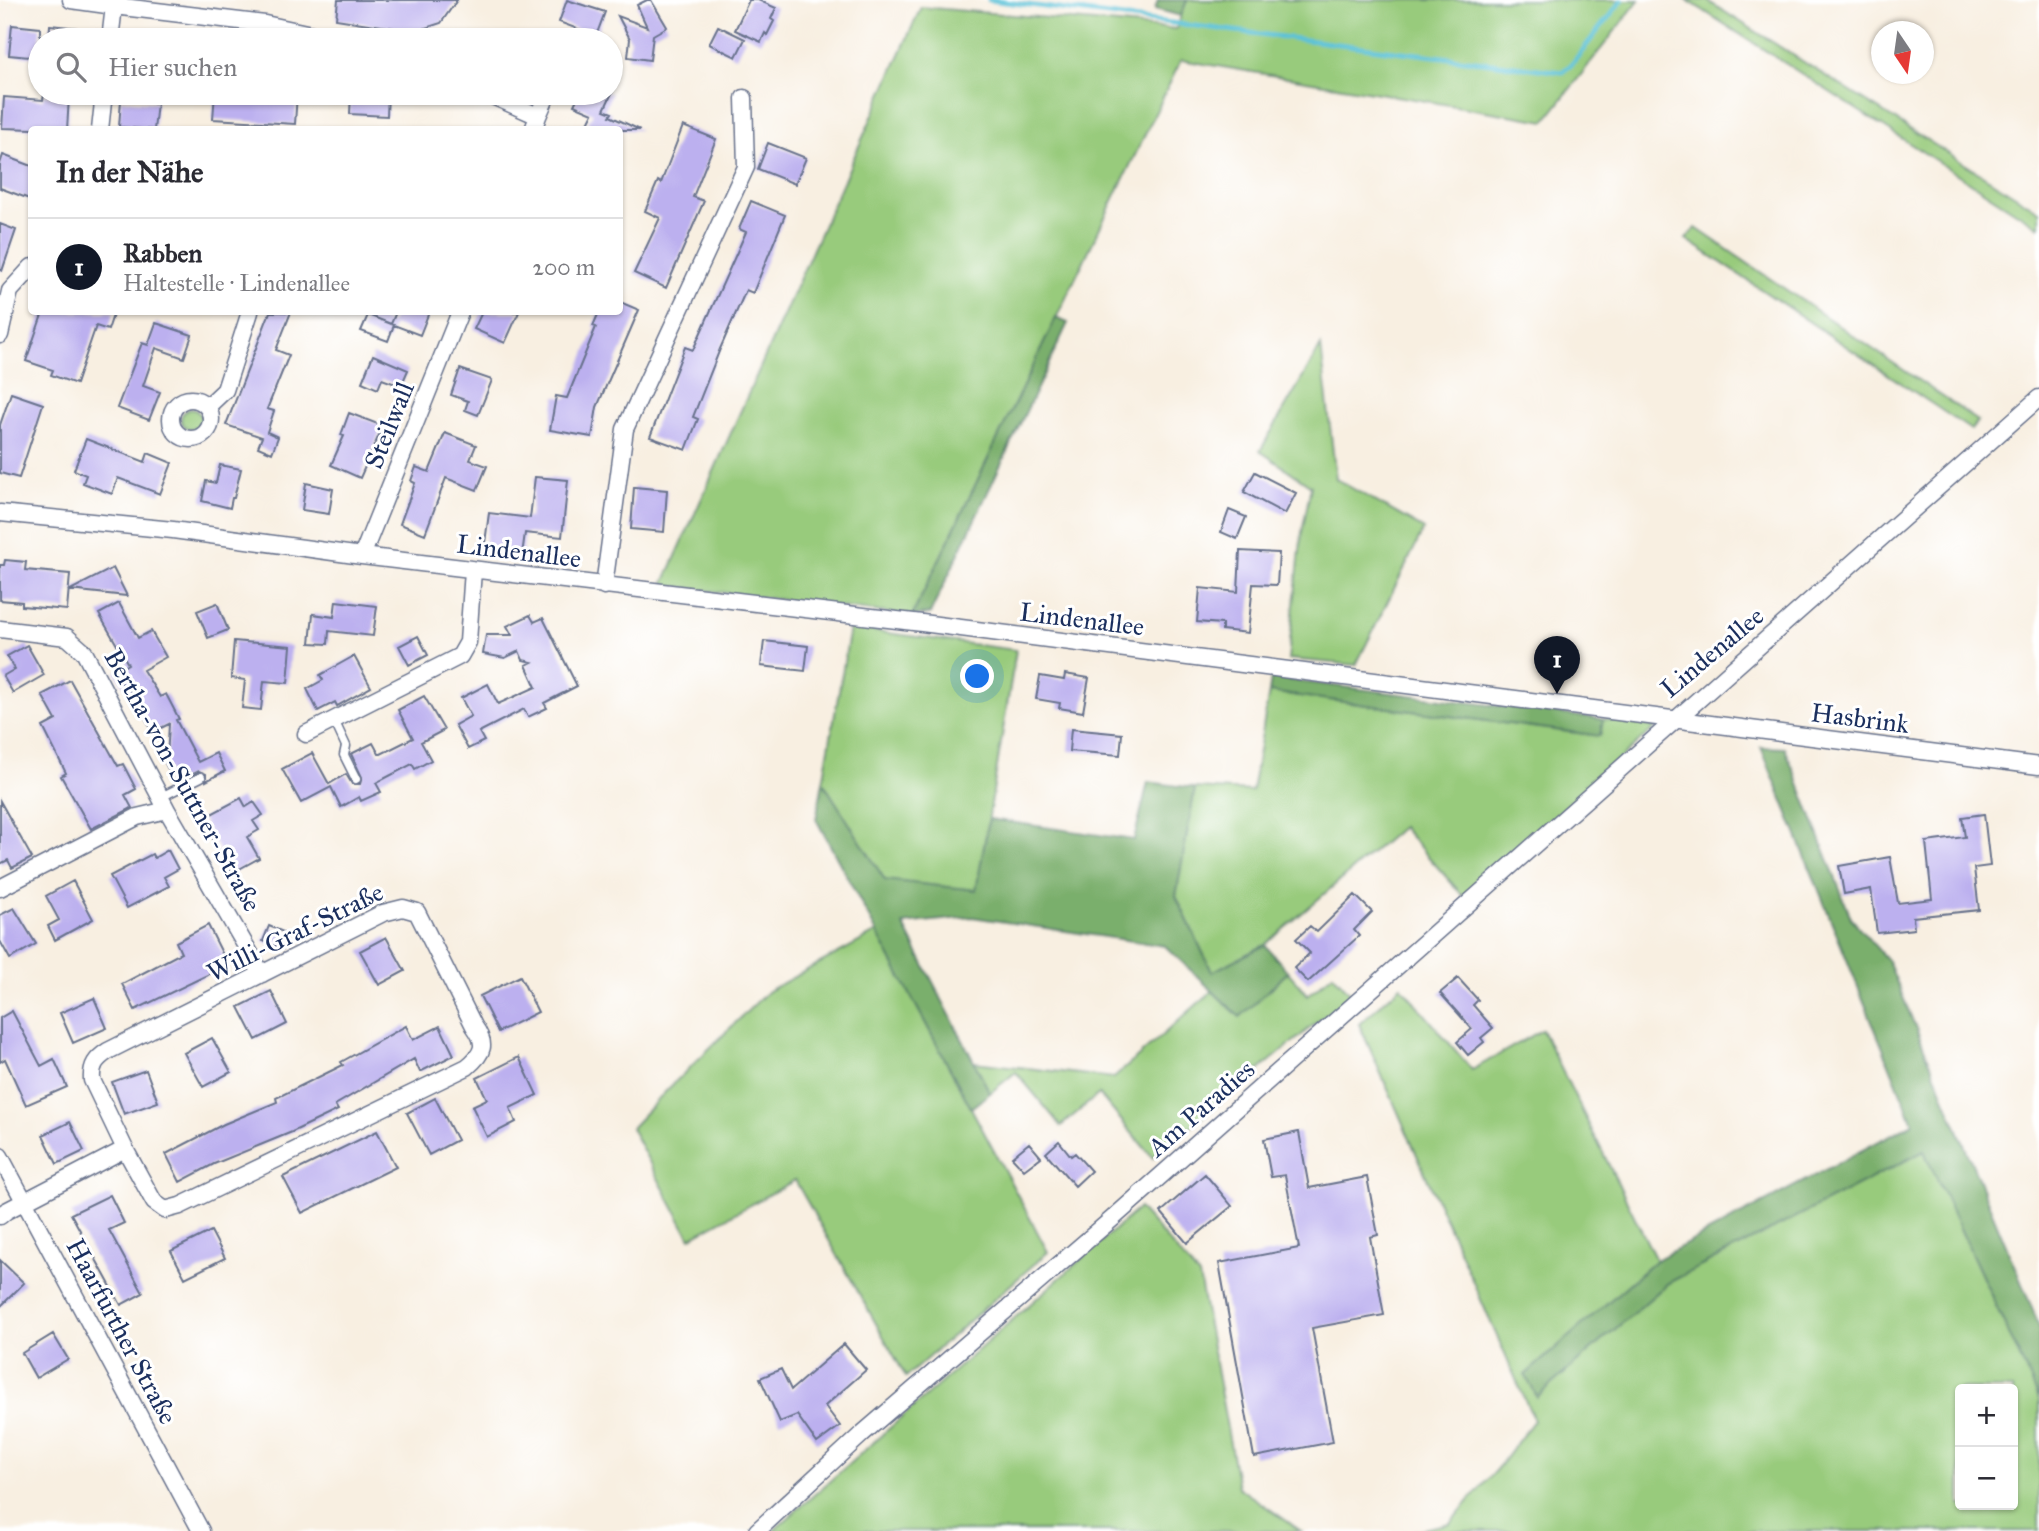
<!DOCTYPE html>
<html lang="de">
<head>
<meta charset="utf-8">
<style>
	body { margin:0; font-family:"IM FELL Great Primer",serif; background:#f2f2f3; color:#2b2b33 }
	.controls { position:absolute; right:21px; bottom:21px; display:grid; overflow:hidden; border-radius:7px; box-shadow:0 2px 5px #0004 }
	.controls button { width:63px; height:63px; display:grid; place-items:center; padding:0; border:0; border-bottom:2px solid #e1e1e2; background:#fff; color:#2b2b33; font:35px sans-serif }
	.compass { position:absolute; left:1871px; top:21px; width:63px; height:63px; border-radius:50%; background:#fff; box-shadow:0 2px 5px #0004; rotate:167deg }
	.you { position:absolute; left:978px; top:677px; width:24px; height:24px; margin:-18px; border:5px solid #fff; border-radius:50%; background:#1a73e8; box-shadow:0 0 0 10px #1a73e833 }
	.badge { display:grid; place-items:center; width:46px; height:46px; border-radius:50%; background:#111827; color:#fff; font-size:23px; font-weight:700 }
	.pin { position:absolute; translate:-50% -58px; filter:drop-shadow(0 2px 4px #0008) }
	.pin::after { content:''; position:absolute; top:37px; width:24px; height:21px; background:inherit; clip-path:polygon(0 0,100% 0,50% 100%) }
	.list { margin:0; padding:0; list-style:none }
	h2 { display:flex; justify-content:space-between; align-items:center; height:91px; margin:0; padding:0 28px; font-size:30px }
	h2 small { font-size:23px; font-weight:400; color:#7c7c81 }
	.list li { display:grid; grid-template-columns:46px 1fr auto; gap:21px; align-items:center; box-sizing:border-box; height:98px; padding:0 28px; border-top:2px solid #e1e1e2 }
	.list b { display:block; font-size:26px; white-space:nowrap }
	.list p { margin:0; font-size:23px; white-space:nowrap; color:#7c7c81 }
	.list em { font-size:23px; font-style:normal; color:#7c7c81 }
	.icon { flex:none; width:38px; height:38px; fill:none; stroke:currentColor; stroke-width:2; stroke-linecap:round; stroke-linejoin:round }
	.map { position:relative; flex:none; width:2039px; height:1531px; overflow:hidden }
	.search { position:absolute; background:#fff; box-shadow:0 2px 5px #0004; left:28px; top:28px; width:595px; height:77px; display:flex; align-items:center; gap:18px; box-sizing:border-box; padding:0 24px; border-radius:38px; color:#7c7c81; font-size:26px }
	.panel { position:absolute; background:#fff; box-shadow:0 2px 5px #0004; left:28px; top:126px; width:595px; height:189px; border-radius:7px }
	.map>svg:first-child { display:block }
	.green { fill:#98cb7c; stroke:#5a7d6d; stroke-width:2; fill-rule:evenodd }
	.forest { fill:#7aaf6c; stroke:#4a6f65; stroke-width:2 }
	.lines { fill:none; stroke-linecap:round; stroke-linejoin:round }
	.stream { stroke:#5bc2d8; stroke-width:5 }
	.building { fill:#bcb0ef }
	.lane-casing { stroke:#68728c; stroke-width:11 }
	.street-casing { stroke:#68728c; stroke-width:19 }
	.lane { stroke:#fff; stroke-width:8 }
	.street { stroke:#fff; stroke-width:16 }
	.labels { text-anchor:middle; dominant-baseline:central; stroke-width:6; stroke-linejoin:round; paint-order:stroke }
	.street-label { font-size:26px; fill:#1b2f5e; stroke:#fff }
</style>
</head>
<body>
<div class="map">
<svg width="2039" height="1531" viewBox="0 0 2039 1531">
	<rect width="100%" height="100%" fill="#fff"/>
	<filter id="ink" filterUnits="userSpaceOnUse"><feTurbulence type="fractalNoise" baseFrequency=".0143" numOctaves="2"/><feDisplacementMap in="SourceGraphic" scale="14" xChannelSelector="R" yChannelSelector="G"/><feConvolveMatrix kernelMatrix="1 2 1 2 8 2 1 2 1" color-interpolation-filters="sRGB"/></filter>
	<filter id="wash" filterUnits="userSpaceOnUse"><feTurbulence type="fractalNoise" baseFrequency=".00686" numOctaves="4" result="noise"/><feDisplacementMap in="SourceGraphic" scale="28" xChannelSelector="R" yChannelSelector="G"/><feGaussianBlur stdDeviation="1.57" result="paint"/><feColorMatrix in="noise" values="0 0 0 0 0 0 0 0 0 0 0 0 0 0 0 0 0 1.4 0 .05"/><feComposite in="paint" operator="in"/></filter>
	<g filter="url(#wash)">
		<rect width="100%" height="100%" fill="#f8efe1"/>
		<path class="green" d="M 1187,0 L 1639,0 L 1545,121 L 1181,60 L 912,616 L 663,585 L 921,7 L 1176,29 Z
			M 1687,0 L 1706,0 L 2039,211 L 2039,227 Z
			M 1696,228 L 1978,421 L 1971,430 L 1686,239 Z
			M 1321,346 L 1336,479 L 1424,529 L 1356,665 L 1288,659 L 1302,532 L 1311,486 L 1260,451 Z
			M181 419a10 10 0 1 1 20 0a10 10 0 1 1-20 0Z
			M 850,628 L 1016,650 L 977,890 L 885,881 L 823,782 Z
			M 1269,692 L 1600,736 L 1603,719 L 1656,727 L 1464,897 L 1402,827 L 1265,945 L 1212,972 L 1176,896 L 1195,788 L 1252,791 Z
			M 877,932 L 1048,1252 L 906,1377 L 795,1180 L 690,1238 L 631,1128 L 669,1088 L 768,991 Z
			M 1288,972 L 1308,995 L 1333,974 L 1351,994 L 1153,1158 L 1099,1094 L 1061,1126 L 1016,1072 L 990,1093 L 974,1062 L 1114,1078 L 1212,991 L 1240,1017 Z
			M 1401,986 L 1472,1070 L 1542,1030 L 1656,1260 L 1526,1375 L 1537,1397 L 1668,1283 L 1924,1151 L 2039,1398 L 2039,1531 L 1414,1531 L 1450,1523 L 1500,1465 L 1534,1420 L 1359,1024 ZM 1960,1389 L 2013,1389 L 2013,1505 L 1960,1505 Z
			M 1139,1208 L 1199,1276 L 1238,1487 L 1301,1531 L 773,1531 Z"/>
		<path class="forest" d="M 1158,0 L 1187,0 L 1181,16 L 1155,9 Z
			M 1056,318 L 1068,323 L 930,614 L 912,616 Z
			M 1271,678 L 1603,719 L 1600,736 L 1269,692 Z
			M 1761,747 L 1785,748 L 1851,918 L 1888,961 L 2039,1325 L 2039,1398 L 1924,1151 L 1668,1283 L 1537,1397 L 1525,1375 L 1656,1260 L 1913,1123 Z
			M 823,782 L 885,880 L 976,890 L 989,819 L 1134,840 L 1148,782 L 1195,788 L 1176,896 L 1212,972 L 1265,945 L 1288,972 L 1240,1017 L 1165,946 L 972,917 L 903,924 L 990,1093 L 971,1108 L 816,819 Z"/>
		<g class="lines">
			<path class="stream" d="M 989,0 L 1562,72 L 1571,65 L 1622,0"/>
		</g>
		<g id="blocks">
			<path class="building" d="M 338,0 L 457,0 L 441,23 L 425,28 L 418,37 L 412,40 L 401,33 L 400,29 L 336,19 Z
				M 567,0 L 605,12 L 596,36 L 559,22 Z
				M 647,0 L 651,0 L 667,27 L 653,35 L 650,60 L 628,57 L 630,39 L 618,16 L 647,27 L 637,5 Z
				M 749,0 L 758,0 L 776,8 L 771,19 L 774,21 L 767,35 L 765,33 L 761,42 L 735,30 Z
				M 12,25 L 40,28 L 40,58 L 9,55 Z
				M 50,25 L 96,30 L 96,40 L 49,40 Z
				M 718,26 L 745,39 L 736,57 L 709,44 Z
				M 215,93 L 297,93 L 295,124 L 213,119 Z
				M 351,93 L 388,93 L 387,116 L 350,114 Z
				M 580,93 L 612,93 L 604,110 L 612,113 L 610,116 L 640,130 L 603,130 L 588,123 L 593,113 L 574,105 Z
				M 44,95 L 69,97 L 67,130 L 2,128 L 4,97 L 43,100 Z
				M 121,100 L 157,103 L 154,130 L 119,127 Z
				M 683,126 L 716,139 L 693,197 L 704,201 L 666,288 L 634,273 L 660,218 L 645,211 L 658,181 L 661,183 Z
				M 768,143 L 806,158 L 795,184 L 758,169 Z
				M 3,155 L 32,166 L 32,200 L 0,188 L 0,164 Z
				M 751,201 L 785,215 L 753,293 L 746,290 L 720,349 L 693,417 L 698,419 L 686,450 L 650,437 L 685,347 L 693,350 L 746,232 L 739,229 Z
				M 0,224 L 16,230 L 2,271 L 0,270 Z
				M 620,302 L 639,310 L 597,407 L 592,437 L 550,430 L 556,396 L 567,398 L 596,327 L 593,326 L 599,312 L 620,312 Z
				M 43,312 L 114,312 L 108,330 L 96,326 L 76,384 L 51,375 L 53,370 L 26,361 Z
				M 270,312 L 291,312 L 276,350 L 289,355 L 267,409 L 274,411 L 267,432 L 278,437 L 272,453 L 258,447 L 262,437 L 226,425 Z
				M 396,312 L 429,312 L 420,335 L 391,324 Z
				M 482,312 L 519,312 L 505,343 L 474,329 Z
				M 368,315 L 394,325 L 388,341 L 361,331 Z
				M 156,323 L 192,335 L 184,358 L 156,348 L 143,386 L 160,392 L 149,420 L 117,408 L 142,343 L 148,345 Z
				M 373,355 L 408,370 L 401,386 L 382,379 L 378,389 L 362,382 Z
				M 460,369 L 492,380 L 478,415 L 465,410 L 468,401 L 451,395 Z
				M 11,393 L 43,404 L 19,478 L 0,473 L 0,425 Z
				M 349,413 L 383,426 L 360,478 L 331,465 L 344,436 L 341,435 Z
				M 445,433 L 476,445 L 470,460 L 487,466 L 477,490 L 446,478 L 425,534 L 400,524 L 415,483 L 411,481 L 416,467 L 429,472 Z
				M 86,439 L 145,462 L 148,453 L 172,463 L 160,494 L 118,478 L 112,494 L 83,483 L 86,475 L 74,470 Z
				M 220,465 L 241,469 L 234,498 L 232,498 L 230,508 L 202,501 L 206,481 L 216,483 Z
				M 1255,472 L 1296,493 L 1285,514 L 1244,492 Z
				M 535,477 L 568,480 L 562,537 L 525,533 L 522,555 L 484,550 L 489,513 L 530,518 Z
				M 306,483 L 333,489 L 329,514 L 302,510 Z
				M 634,487 L 667,490 L 664,532 L 631,529 Z
				M 1229,510 L 1246,517 L 1237,539 L 1221,532 Z
				M 1240,551 L 1279,553 L 1277,585 L 1253,584 L 1248,633 L 1222,630 L 1222,624 L 1197,622 L 1200,588 L 1238,592 Z
				M 5,560 L 26,562 L 25,570 L 70,574 L 67,610 L 22,606 L 22,602 L 0,600 L 0,565 L 4,565 Z
				M 113,568 L 127,596 L 70,590 Z
				M 336,601 L 377,606 L 373,636 L 329,631 L 328,644 L 310,643 L 313,614 L 334,617 Z
				M 119,603 L 138,638 L 151,631 L 166,657 L 143,670 L 160,697 L 166,694 L 179,719 L 176,720 L 198,762 L 216,753 L 225,771 L 206,781 L 206,774 L 199,771 L 175,783 L 164,761 L 167,759 L 169,724 L 153,732 L 127,685 L 124,687 L 115,672 L 128,664 L 99,614 Z
				M 217,603 L 228,630 L 208,638 L 197,611 Z
				M 530,615 L 534,622 L 543,618 L 577,686 L 544,703 L 547,708 L 528,717 L 524,709 L 479,732 L 484,741 L 468,749 L 455,725 L 471,716 L 461,698 L 488,684 L 498,704 L 536,687 L 526,665 L 532,662 L 523,660 L 519,651 L 505,658 L 483,654 L 486,635 L 512,635 L 507,626 Z
				M 418,636 L 428,655 L 409,665 L 399,646 Z
				M 234,641 L 291,646 L 288,683 L 264,681 L 261,710 L 242,708 L 245,680 L 231,678 Z
				M 764,641 L 808,646 L 805,671 L 761,666 Z
				M 27,645 L 44,675 L 13,693 L 3,676 L 15,669 L 7,656 Z
				M 354,656 L 371,687 L 337,706 L 335,702 L 318,711 L 307,689 L 323,680 L 320,675 Z
				M 1065,674 L 1089,678 L 1083,712 L 1059,708 L 1060,703 L 1036,699 L 1040,676 L 1064,680 Z
				M 70,680 L 118,766 L 123,764 L 136,789 L 125,795 L 132,808 L 91,829 L 61,776 L 66,773 L 43,727 L 56,720 L 42,695 Z
				M 424,696 L 444,730 L 421,742 L 431,760 L 415,769 L 412,764 L 376,783 L 381,792 L 361,801 L 359,797 L 341,807 L 331,787 L 301,803 L 282,769 L 312,753 L 329,784 L 346,774 L 352,784 L 360,784 L 362,777 L 351,754 L 373,743 L 379,754 L 381,754 L 413,738 L 398,710 Z
				M 1071,729 L 1122,734 L 1120,755 L 1069,751 Z
				M 241,798 L 246,807 L 254,802 L 263,815 L 253,821 L 259,830 L 247,837 L 259,858 L 232,873 L 202,819 Z
				M 0,801 L 32,858 L 12,868 L 8,860 L 0,864 Z
				M 1984,814 L 1990,866 L 1974,868 L 1979,910 L 1913,917 L 1914,929 L 1877,933 L 1871,889 L 1844,894 L 1839,866 L 1890,857 L 1898,903 L 1932,899 L 1926,842 L 1965,837 L 1962,817 Z
				M 168,850 L 178,869 L 164,877 L 169,886 L 127,908 L 110,876 L 152,854 L 154,858 Z
				M 73,881 L 93,919 L 55,940 L 48,926 L 59,920 L 46,896 Z
				M 1355,895 L 1372,912 L 1354,930 L 1359,936 L 1308,982 L 1294,968 L 1310,953 L 1296,939 L 1310,926 L 1317,932 Z
				M 14,908 L 36,944 L 10,959 L 0,941 L 0,915 Z
				M 208,925 L 228,965 L 135,1010 L 122,984 L 181,953 L 176,942 Z
				M 269,926 L 288,934 L 283,949 L 263,941 Z
				M 386,937 L 405,971 L 379,985 L 360,951 Z
				M 520,976 L 538,1012 L 498,1032 L 480,996 Z
				M 1458,978 L 1478,1000 L 1473,1005 L 1493,1028 L 1481,1038 L 1484,1042 L 1468,1055 L 1457,1042 L 1472,1029 L 1440,993 Z
				M 271,991 L 287,1024 L 256,1040 L 239,1007 Z
				M 94,998 L 107,1028 L 73,1043 L 60,1013 Z
				M 12,1011 L 41,1066 L 54,1059 L 67,1087 L 26,1105 L 5,1059 L 0,1062 L 0,1018 Z
				M 406,1026 L 413,1040 L 440,1026 L 454,1055 L 420,1072 L 414,1059 L 335,1105 L 338,1110 L 292,1132 L 214,1164 L 180,1182 L 166,1154 L 224,1124 L 277,1102 L 276,1098 L 343,1065 L 341,1062 Z
				M 212,1038 L 231,1072 L 203,1087 L 184,1053 Z
				M 519,1057 L 537,1095 L 510,1108 L 516,1122 L 487,1137 L 472,1106 L 487,1099 L 477,1078 Z
				M 146,1070 L 158,1102 L 124,1114 L 112,1082 Z
				M 435,1098 L 457,1140 L 429,1155 L 407,1113 Z
				M 70,1122 L 84,1151 L 57,1164 L 43,1135 Z
				M 377,1131 L 396,1167 L 302,1213 L 283,1177 Z
				M 1299,1132 L 1309,1188 L 1367,1177 L 1378,1235 L 1370,1237 L 1384,1315 L 1312,1328 L 1333,1442 L 1254,1457 L 1219,1263 L 1299,1248 L 1285,1175 L 1271,1177 L 1264,1139 Z
				M 1059,1141 L 1071,1156 L 1075,1153 L 1091,1171 L 1075,1186 L 1046,1153 Z
				M 1029,1143 L 1041,1157 L 1024,1170 L 1012,1157 Z
				M 1205,1174 L 1232,1206 L 1187,1243 L 1161,1212 Z
				M 110,1195 L 124,1223 L 109,1230 L 143,1293 L 121,1305 L 71,1214 Z
				M 211,1231 L 225,1258 L 185,1278 L 171,1251 Z
				M 0,1260 L 24,1283 L 0,1307 Z
				M 53,1334 L 68,1359 L 36,1378 L 22,1353 Z
				M 844,1344 L 866,1370 L 825,1406 L 840,1426 L 817,1443 L 797,1415 L 780,1422 L 760,1378 L 781,1369 L 791,1390 Z"/>
		</g>
	</g>
	<g filter="url(#ink)">
		<use href="#blocks" fill-opacity="0" stroke="#68728c" stroke-width="2"/>
		<g class="lines">
			<g class="lane-casing">
				<path id="lane" d="M 334,720 L 346,746 L 344,755 L 356,779
					M 161,797 L 201,777"/>
			</g>
			<g class="street-casing">
				<path id="street" d="M 71,0 L 114,6
					M 110,40 L 114,6 L 265,24 L 339,40
					M 486,93 L 538,116 L 533,130
					M 538,116 L 548,93
					M 100,130 L 104,93
					M 0,335 L 10,291 L 32,267
					M171 419a20 20 0 1 1 40 0a20 20 0 1 1-40 0Z
					M 207,407 L 225,390 L 250,312
					M 0,513 L 173,530 L 362,556 L 922,623 L 2039,766
					M 362,556 L 460,312
					M 604,586 L 625,429 L 746,167 L 744,98
					M 0,629 L 67,637 L 84,652 L 167,810 L 262,974
					M 306,734 L 460,656 L 468,642 L 473,570
					M 0,888 L 137,817 L 167,810
					M 0,1156 L 201,1531
					M 0,1216 L 6,1211 L 125,1149 L 154,1202 L 165,1210 L 180,1206 L 467,1067 C 484,1053 487,1044 474,1026 L 417,912 L 403,908 L 383,913 L 108,1051 C 96,1059 91,1065 92,1080 L 125,1149
					M 757,1531 L 862,1434 L 1112,1219 L 2039,398"/>
			</g>
			<use href="#lane" class="lane"/>
			<use href="#street" class="street"/>
		</g>
	</g>
	<g class="labels">
		<g class="street-label">
			<text transform="translate(389 425) rotate(-68)">Steilwall</text>
			<text transform="translate(519 551) rotate(7)">Lindenallee</text>
			<text transform="translate(1082 619) rotate(7)">Lindenallee</text>
			<text transform="translate(1712 652) rotate(-40)">Lindenallee</text>
			<text transform="translate(1860 718) rotate(7)">Hasbrink</text>
			<text transform="translate(183 780) rotate(61)">Bertha-von-Suttner-Straße</text>
			<text transform="translate(295 932) rotate(-26)">Willi-Graf-Straße</text>
			<text transform="translate(1201 1108) rotate(-41)">Am Paradies</text>
			<text transform="translate(122 1331) rotate(62)">Haarfurther Straße</text>
		</g>
	</g>
</svg>
<div class="controls">
<button>+</button>
<button>−</button>
</div>
<svg class="compass" viewBox="-18 -18 36 36"><path d="M0-13l5 13h-10z" fill="#e53935"/><path d="M0 13l5-13h-10z" fill="#7c7c81"/></svg>
<div class="you"></div>
<div class="pin badge" style="left:1557px;top:694px">1</div>
<div class="search"><svg class="icon" aria-label="search" viewBox="0 0 24 24"><circle cx="10" cy="10" r="6"/><path d="M15 15l6 6"/></svg>Hier suchen</div>
<section class="panel">
<h2>In der Nähe<small></small></h2>
<ul class="list">
<li><span class="badge">1</span><div><b>Rabben</b><p>Haltestelle · Lindenallee</p></div><em>200 m</em></li>
</ul>
</section>
</div>
</body>
</html>
